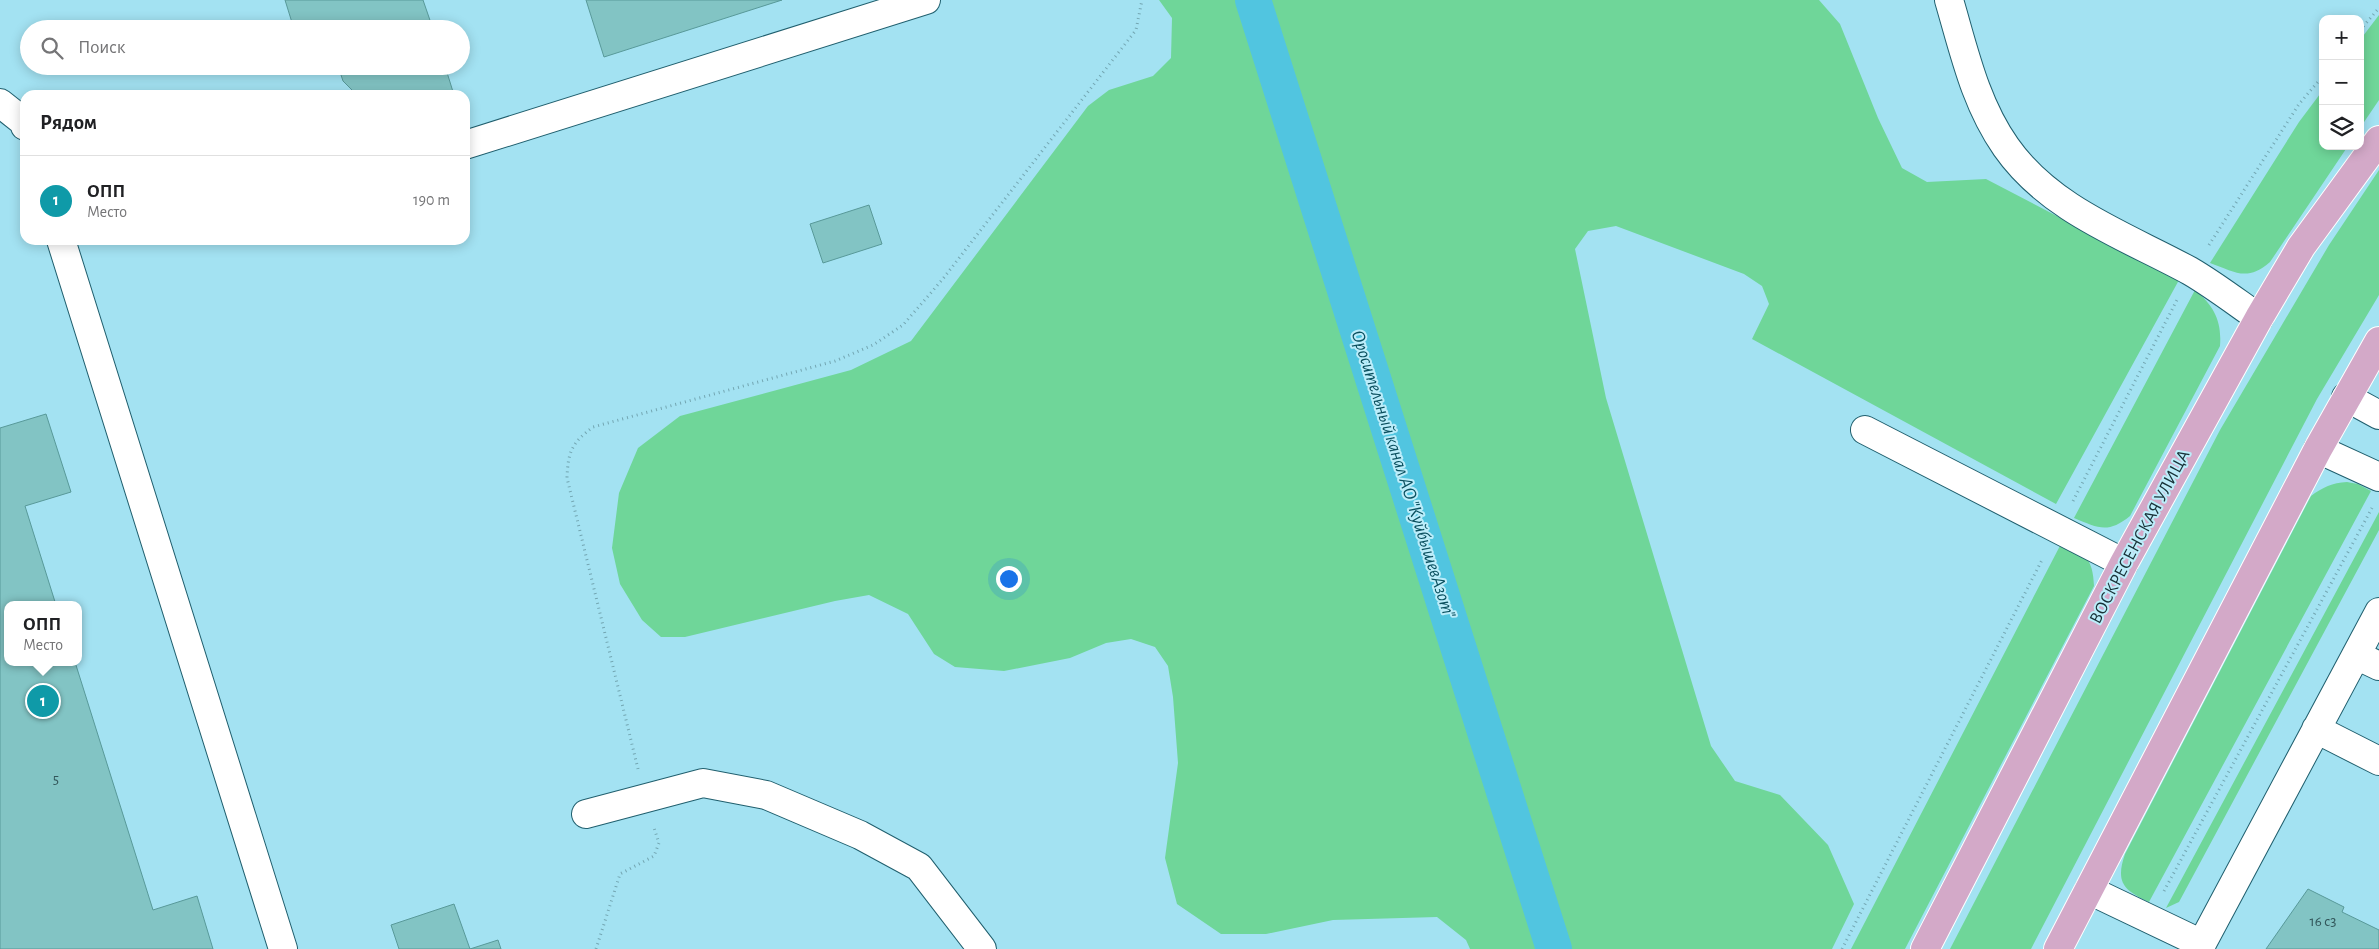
<!DOCTYPE html>
<html lang="ru">
<head>
<meta charset="utf-8">
<style>
	body { margin:0; font-family:"Alegreya Sans",sans-serif; background:#f6f6f6; color:#202124 }
	.controls { position:absolute; right:15px; top:15px; display:grid; overflow:hidden; border-radius:10px; box-shadow:0 2px 12px #0003 }
	.controls button { width:45px; height:45px; display:grid; place-items:center; padding:0; border:0; border-bottom:1px solid #e0e0e0; background:#fff; color:#202124; font:25px sans-serif }
	.you { position:absolute; left:1008px; top:578px; width:18px; height:18px; margin:-12px; border:4px solid #fff; border-radius:50%; background:#1a73e8; box-shadow:0 0 0 8px #1a73e833 }
	.badge { display:grid; place-items:center; width:32px; height:32px; border-radius:50%; background:#2563eb; color:#fff; font-size:16px; font-weight:700 }
	.pin { position:absolute; translate:-50% -50%; border:2px solid #fff; box-shadow:0 1px 5px #0006 }
	.popup { position:absolute; left:4px; top:601px; width:78px; height:65px; box-sizing:border-box; display:grid; place-content:center; border-radius:10px; background:#fff; filter:drop-shadow(0 1px 4px #0005); font-size:16px; white-space:nowrap; color:#757577 }
	.popup b { font-size:19px; color:#202124 }
	.popup::after { content:''; position:absolute; left:50%; top:100%; margin-left:-10px; border:10px solid transparent; border-top-color:#fff }
	.list { margin:0; padding:0; list-style:none }
	h2 { display:flex; justify-content:space-between; align-items:center; height:65px; margin:0; padding:0 20px; font-size:21px }
	h2 small { font-size:16px; font-weight:400; color:#757577 }
	.list li { display:grid; grid-template-columns:32px 1fr auto; gap:15px; align-items:center; box-sizing:border-box; height:90px; padding:0 20px; border-top:1px solid #e0e0e0 }
	.list b { display:block; font-size:19px; white-space:nowrap }
	.list p { margin:0; font-size:16px; white-space:nowrap; color:#757577 }
	.list em { font-size:16px; font-style:normal; color:#757577 }
	.icon { flex:none; width:28px; height:28px; fill:none; stroke:currentColor; stroke-width:2; stroke-linecap:round; stroke-linejoin:round }
	.map { position:relative; flex:none; width:2379px; height:949px; overflow:hidden }
	.search { position:absolute; background:#fff; box-shadow:0 2px 12px #0003; left:20px; top:20px; width:450px; height:55px; display:flex; align-items:center; gap:12px; box-sizing:border-box; padding:0 18px; border-radius:28px; color:#757577; font-size:19px }
	.panel { position:absolute; background:#fff; box-shadow:0 2px 12px #0003; left:20px; top:90px; width:450px; height:155px; border-radius:15px }
	.map>svg:first-child { display:block }
	.green { fill:#6fd699 }
	.lines { fill:none; stroke-linecap:round; stroke-linejoin:round }
	.canal { stroke:#51c5e0; stroke-width:36 }
	.building { fill:#82c4c4; stroke:#589999 }
	.minor-casing { stroke:#205f6e; stroke-width:30 }
	.major-casing { stroke:#fff; stroke-width:30 }
	.path { stroke:#73a6b2; stroke-width:3; stroke-dasharray:1 4; stroke-linecap:butt }
	.minor { stroke:#fff; stroke-width:28 }
	.major { stroke:#d3a9c8; stroke-width:28 }
	.labels { text-anchor:middle; dominant-baseline:central; stroke-width:4; stroke-linejoin:round; paint-order:stroke }
	.number-label { font-size:15px; fill:#32565a }
	.street-label { font-size:18px; fill:#173137; stroke:#bcedfa }
	.water-label { font-size:19px; font-style:italic; fill:#0b505f; stroke:#bcedfa }
</style>
</head>
<body>
<div class="map">
<svg width="2379" height="949" viewBox="0 0 2379 949">
	<rect width="100%" height="100%" fill="#a3e2f2"/>
	<path class="green" d="M 1159,0 L 1819,0 L 1840,24 L 1878,118 L 1902,168 L 1927,182 L 1986,179 L 2179,280 L 2056,504 L 1752,339 L 1769,304 L 1762,286 L 1744,274 L 1616,226 L 1588,231 L 1575,249 L 1606,398 L 1711,746 L 1735,781 L 1780,795 L 1828,845 L 1854,904 L 1832,949 L 1470,949 L 1466,940 L 1437,917 L 1333,920 L 1266,934 L 1221,934 L 1177,904 L 1165,858 L 1178,763 L 1173,697 L 1168,666 L 1155,647 L 1131,639 L 1106,643 L 1070,658 L 1004,671 L 955,667 L 934,654 L 908,614 L 869,595 L 835,601 L 685,637 L 661,637 L 642,620 L 620,584 L 612,548 L 619,493 L 638,448 L 680,416 L 851,370 L 911,341 L 1088,106 L 1109,90 L 1153,76 L 1171,58 L 1172,18 Z
		M 2379,15 L 2379,100 L 2360,128 L 2360,40 Z
		M 2323,90 L 2323,146 L 2348,146 L 2270,262 C 2247,282 2235,272 2210,263 L 2299,122 Z
		M 2379,170 L 2379,295 L 2317,399 L 2031,949 L 1950,949 L 2220,430 L 2329,245 Z
		M 2195,290 C 2214,306 2222,321 2220,346 L 2130,516 C 2108,534 2098,528 2074,518 Z
		M 2347,482 L 2358,484 L 2371,491 L 2149,902 C 2124,890 2115,883 2125,854 L 2311,496 C 2323,487 2332,483 2347,482 Z
		M 2379,512 L 2379,530 L 2179,902 L 2166,908 Z
		M 2063,540 C 2085,555 2093,558 2094,586 L 1905,949 L 1851,949 Z"/>
	<g class="lines">
		<path class="canal" d="M 1253,0 L 1554,949"/>
	</g>
	<path class="building" d="M 285,0 L 423,0 L 433,29 L 327,29 L 326,27 L 294,29 Z
		M 586,0 L 782,0 L 604,57 Z
		M 338,66 L 445,66 L 454,95 L 357,95 L 343,81 Z
		M 869,205 L 882,244 L 823,263 L 810,224 Z
		M 46,414 L 71,492 L 25,506 L 56,605 L 8,605 L 8,662 L 75,662 L 153,910 L 197,896 L 213,949 L 0,949 L 0,428 Z
		M 2308,889 L 2344,907 L 2342,912 L 2379,930 L 2379,949 L 2266,949 Z
		M 454,904 L 470,949 L 399,949 L 391,925 Z
		M 498,940 L 501,949 L 470,949 Z"/>
	<g class="lines">
		<g class="minor-casing">
			<path id="minor" d="M 1949,0 C 1964,51 1975,103 2006,147 C 2050,210 2126,236 2190,271 C 2214,285 2236,302 2259,318
				M 0,103 L 24,122 L 25,126
				M 465,145 L 926,0
				M 61,240 L 283,949
				M 2346,397 L 2379,415
				M 1865,430 L 2124,563
				M 2318,449 L 2379,477
				M 2356,655 L 2379,666
				M 2316,729 L 2379,761
				M 586,814 L 703,783 L 766,795 L 860,835 L 919,867 L 982,949
				M 2089,890 L 2202,944
				M 2199,949 L 2379,612"/>
		</g>
		<g class="major-casing">
			<path id="major" d="M 1925,949 L 2124,563 L 2259,318 L 2301,247 L 2379,140
				M 2058,949 L 2318,449 L 2379,341"/>
		</g>
		<path class="path" d="M 2360,30 L 2379,8
			M 2209,245 L 2299,104 L 2323,76
			M 2073,501 L 2177,300
			M 638,769 L 567,478 C 568,451 572,443 593,427 L 835,361 L 873,345 L 903,325 L 942,280 L 1136,30 L 1142,0
			M 2164,891 L 2372,508
			M 596,949 L 620,874 L 654,856 L 659,843 L 654,828
			M 1842,949 L 2043,558"/>
		<use href="#minor" class="minor"/>
		<use href="#major" class="major"/>
	</g>
	<g class="labels">
		<g class="number-label">
			<text x="56" y="779">5</text>
			<text x="2323" y="921">16 с3</text>
		</g>
		<g class="street-label">
			<text transform="translate(2140 537) rotate(-62)">ВОСКРЕСЕНСКАЯ УЛИЦА</text>
		</g>
		<g class="water-label">
			<text transform="translate(1403 474) rotate(72)">Оросительный канал АО "КуйбышевАзот"</text>
		</g>
	</g>
</svg>
<div class="controls">
<button>+</button>
<button>−</button>
<button><svg class="icon" aria-label="layers" viewBox="0 0 24 24"><path d="M12 4l9 5-9 5-9-5zM3 14l9 5 9-5"/></svg></button>
</div>
<div class="you"></div>
<div class="pin badge" style="left:43px;top:701px;background:#0f9aa8">1</div>
<div class="popup"><b>ОПП</b>Место</div>
<div class="search"><svg class="icon" aria-label="search" viewBox="0 0 24 24"><circle cx="10" cy="10" r="6"/><path d="M15 15l6 6"/></svg>Поиск</div>
<section class="panel">
<h2>Рядом<small></small></h2>
<ul class="list">
<li><span class="badge" style="background:#0f9aa8">1</span><div><b>ОПП</b><p>Место</p></div><em>190 m</em></li>
</ul>
</section>
</div>
</body>
</html>
